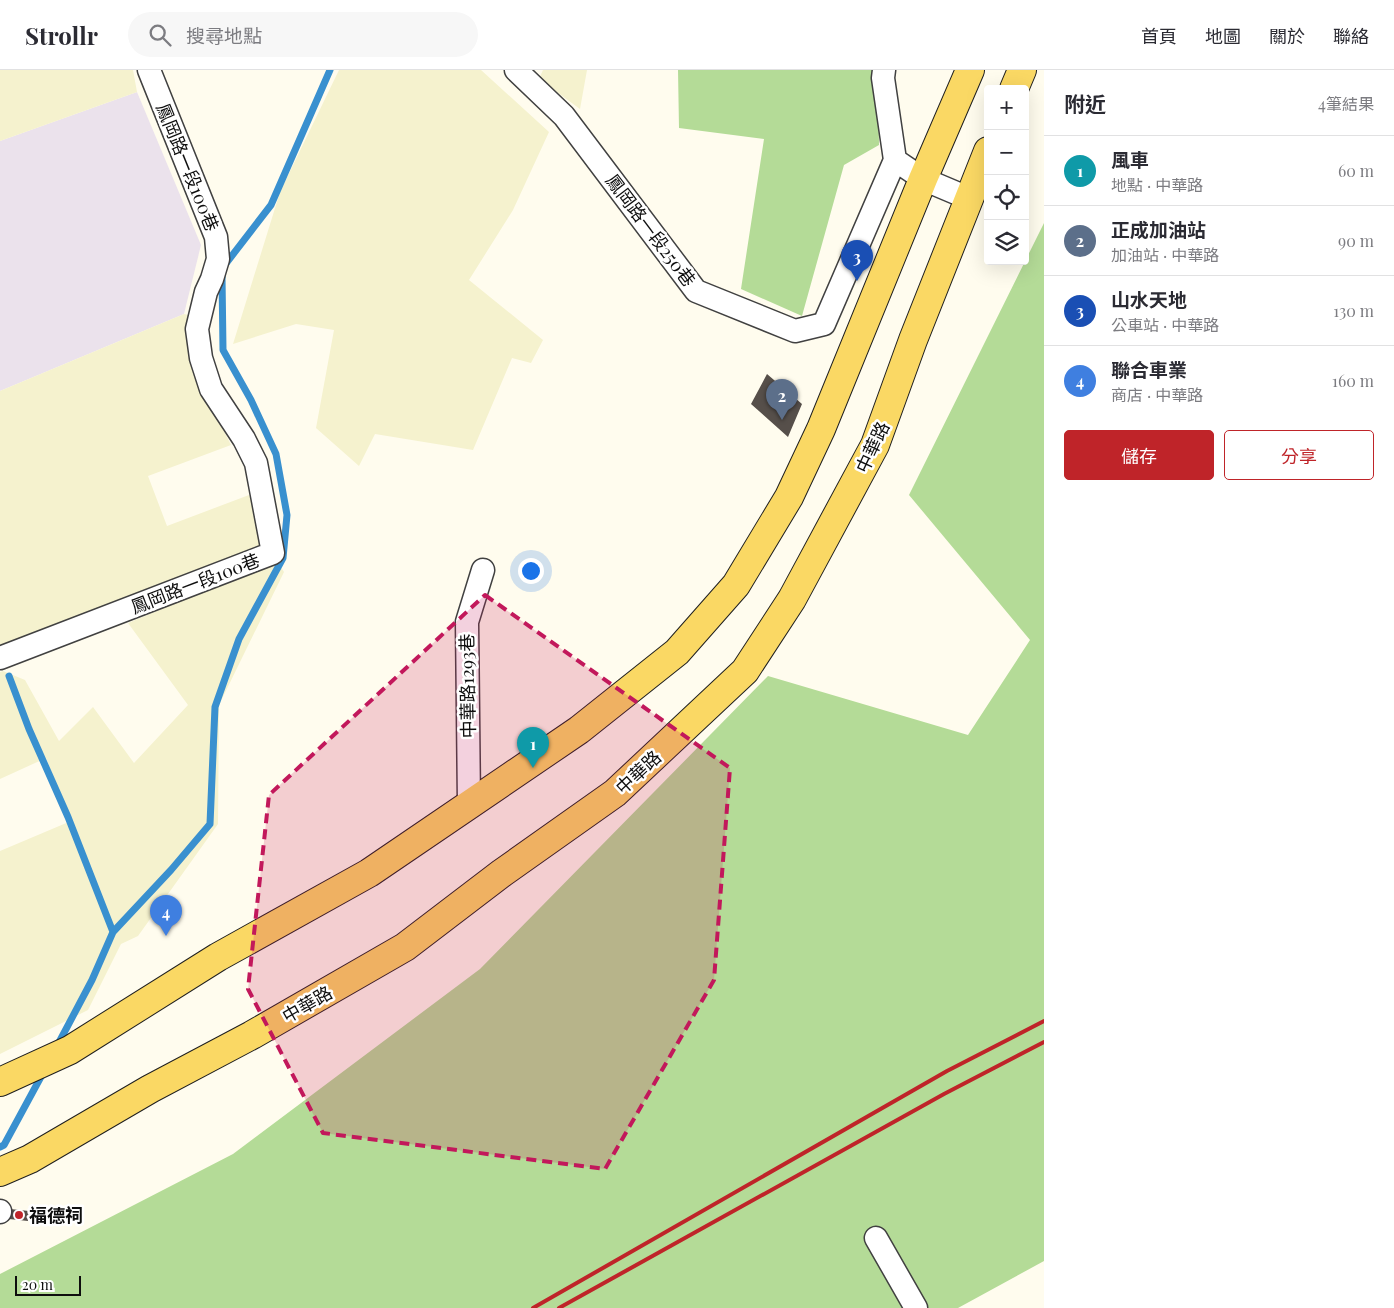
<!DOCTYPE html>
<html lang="zh-TW">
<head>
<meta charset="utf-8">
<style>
	body { margin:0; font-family:"Playfair Display","Noto Sans TC",serif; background:#f7f7f7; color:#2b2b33 }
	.controls { position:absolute; right:15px; top:15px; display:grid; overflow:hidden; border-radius:5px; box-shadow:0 5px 20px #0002 }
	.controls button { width:45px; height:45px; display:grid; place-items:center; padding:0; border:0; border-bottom:1px solid #e1e1e2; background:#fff; color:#2b2b33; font:25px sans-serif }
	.scale { position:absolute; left:15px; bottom:12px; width:66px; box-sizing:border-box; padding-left:5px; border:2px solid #0e0e0e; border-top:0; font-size:14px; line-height:18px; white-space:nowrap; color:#0e0e0e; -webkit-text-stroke:4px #fff; paint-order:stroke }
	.you { position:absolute; left:530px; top:500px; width:18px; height:18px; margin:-12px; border:4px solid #fff; border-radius:50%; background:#1a73e8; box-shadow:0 0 0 8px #1a73e833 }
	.badge { display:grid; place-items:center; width:32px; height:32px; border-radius:50%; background:#bf2429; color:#fff; font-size:16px; font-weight:700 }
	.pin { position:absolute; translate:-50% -41px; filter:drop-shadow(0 1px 2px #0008) }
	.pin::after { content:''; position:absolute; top:26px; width:18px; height:15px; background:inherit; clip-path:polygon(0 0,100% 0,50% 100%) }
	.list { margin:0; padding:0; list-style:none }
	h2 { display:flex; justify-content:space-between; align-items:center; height:65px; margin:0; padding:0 20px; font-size:21px }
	h2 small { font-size:16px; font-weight:400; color:#7c7c81 }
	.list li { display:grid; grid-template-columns:32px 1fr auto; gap:15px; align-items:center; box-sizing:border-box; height:70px; padding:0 20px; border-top:1px solid #e1e1e2 }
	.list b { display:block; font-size:19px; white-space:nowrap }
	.list p { margin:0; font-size:16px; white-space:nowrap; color:#7c7c81 }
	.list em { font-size:16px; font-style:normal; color:#7c7c81 }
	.actions { display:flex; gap:10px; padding:15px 20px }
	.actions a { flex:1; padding:11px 0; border:1px solid #bf2429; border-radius:5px; text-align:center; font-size:18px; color:#bf2429 }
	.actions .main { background:#bf2429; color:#fff }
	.icon { flex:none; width:28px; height:28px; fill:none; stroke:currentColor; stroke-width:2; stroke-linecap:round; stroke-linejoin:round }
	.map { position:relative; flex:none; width:1044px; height:1238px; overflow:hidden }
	header { display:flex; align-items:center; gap:30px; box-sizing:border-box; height:70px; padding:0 25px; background:#fff; border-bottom:1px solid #e1e1e2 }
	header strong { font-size:24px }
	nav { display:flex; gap:28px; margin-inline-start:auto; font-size:18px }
	.search { width:350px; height:45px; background:#f7f7f7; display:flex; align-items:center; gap:12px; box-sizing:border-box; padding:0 18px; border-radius:28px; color:#7c7c81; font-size:19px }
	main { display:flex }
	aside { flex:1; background:#fff }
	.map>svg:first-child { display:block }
	.industrial { fill:#ebe2ec }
	.farmland { fill:#f5f2ce }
	.forest { fill:#b4db97 }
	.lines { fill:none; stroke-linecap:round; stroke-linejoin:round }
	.stream { stroke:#3990cf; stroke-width:7 }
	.building { fill:#564f4a }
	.minor-casing { stroke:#414141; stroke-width:25 }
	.major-casing { stroke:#1f1f1f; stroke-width:30 }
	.minor { stroke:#fff; stroke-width:22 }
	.major { stroke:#fad864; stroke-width:28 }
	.rail { stroke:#bf2429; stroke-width:4 }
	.marked { fill:#c2185b; fill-opacity:0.2; stroke:#c2185b; stroke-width:4; stroke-dasharray:10 6; stroke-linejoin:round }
	.poi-dot { fill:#bf2429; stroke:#fff; stroke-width:2 }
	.labels { text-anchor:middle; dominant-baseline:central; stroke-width:5; stroke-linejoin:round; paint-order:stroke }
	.street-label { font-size:18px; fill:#0e0e0e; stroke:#fff }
	.poi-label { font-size:18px; font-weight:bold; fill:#0e0e0e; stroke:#fff; text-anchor:start }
</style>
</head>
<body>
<header>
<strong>Strollr</strong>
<div class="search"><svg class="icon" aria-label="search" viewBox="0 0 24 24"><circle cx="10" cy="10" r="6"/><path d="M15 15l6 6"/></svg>搜尋地點</div>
<nav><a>首頁</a><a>地圖</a><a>關於</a><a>聯絡</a></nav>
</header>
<main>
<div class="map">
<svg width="1044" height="1238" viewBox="0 0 1044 1238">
	<rect width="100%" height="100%" fill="#fffcee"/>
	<path class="industrial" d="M 137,22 L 201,175 L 184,244 L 0,321 L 0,71 Z"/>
	<path class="farmland" d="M 0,0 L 133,0 L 137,22 L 0,71 Z
		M 339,0 L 481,0 L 549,62 L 513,140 L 469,210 L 543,270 L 531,293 L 512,288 L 473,380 L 375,364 L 359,396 L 316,358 L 334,260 L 296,254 L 233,274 L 280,122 Z
		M 543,0 L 587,0 L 580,39 L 539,9 Z
		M 184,244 L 196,247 L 200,314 L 231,375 L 148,406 L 167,456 L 249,425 L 273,479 L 0,585 L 0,321 Z
		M 277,491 L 284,502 L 219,635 L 218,754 L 138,866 L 121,874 L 88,940 L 0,984 L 0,781 L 71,751 L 46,688 L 0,709 L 0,602 L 3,601 L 25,610 L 59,671 L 93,637 L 134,693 L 188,635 L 128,553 Z"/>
	<path class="forest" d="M 678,0 L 878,0 L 879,75 L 844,95 L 802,246 L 741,219 L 764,69 L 679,58 Z
		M 1044,153 L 1044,1191 L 958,1238 L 0,1238 L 0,1204 L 233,1084 L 480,899 L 768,606 L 968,665 L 1030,570 L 909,425 Z"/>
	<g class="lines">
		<path class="stream" d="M 224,196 L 271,135 L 330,0
			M 9,606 L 29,659 L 68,747 L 113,862
			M 56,978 L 92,910 L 113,862 L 171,800 L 210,754 L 215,637 L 239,569 L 283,488 L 287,445 L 276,384 L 251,330 L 223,280 L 222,206
			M 0,1077 L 4,1075 L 43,1003"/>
	</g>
	<path class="building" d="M 767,304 L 802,334 L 788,367 L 751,334 Z
		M 10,1139 L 29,1141 L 28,1151 L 9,1149 Z"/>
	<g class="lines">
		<g class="minor-casing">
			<path id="minor" d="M 516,0 L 564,46 L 696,221 L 795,261 L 824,254 L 895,90
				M 884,0 L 883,8 L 895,90 L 923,109 L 968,128
				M 0,588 L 273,483 L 256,393 L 244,369 L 211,319 L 201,288 L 197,259 L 206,222 L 212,209 L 218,189 L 216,167 L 149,0
				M 469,735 L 467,552 L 483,500
				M 0,1141 L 0,1142
				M 876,1168 L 916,1238"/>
		</g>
		<g class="major-casing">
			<path id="major" d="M 1014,19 L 1022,0
				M 0,1012 L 70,980 L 218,887 L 369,803 L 579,660 L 677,582 L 736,515 L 789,427 L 821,359 L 923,109 L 970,0
				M 0,1102 L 30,1089 L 150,1019 L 252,965 L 405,877 L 502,803 L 615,723 L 745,601 L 792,529 L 875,375 L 913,270 L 988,81"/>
		</g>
		<use href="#minor" class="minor"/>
		<use href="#major" class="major"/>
		<path class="rail" d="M 533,1238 L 947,1001 L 1044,951
			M 559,1238 L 944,1024 L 1044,972"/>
	</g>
	<path class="marked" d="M 485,525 L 730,698 L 714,910 L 605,1099 L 323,1063 L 248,919 L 269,725 Z"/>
	<circle class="poi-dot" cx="19" cy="1145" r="5"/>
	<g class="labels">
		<g class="street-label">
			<text transform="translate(188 97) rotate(68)">鳳岡路一段100巷</text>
			<text transform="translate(651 160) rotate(53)">鳳岡路一段250巷</text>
			<text transform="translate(872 377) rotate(-65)">中華路</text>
			<text transform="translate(195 513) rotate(-21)">鳳岡路一段100巷</text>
			<text transform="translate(467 616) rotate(-91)">中華路1293巷</text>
			<text transform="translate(638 702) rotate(-43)">中華路</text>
			<text transform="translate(307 934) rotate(-30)">中華路</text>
		</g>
		<g class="poi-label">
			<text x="29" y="1145">福德祠</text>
		</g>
	</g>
</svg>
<div class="controls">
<button>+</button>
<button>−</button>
<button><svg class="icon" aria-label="locate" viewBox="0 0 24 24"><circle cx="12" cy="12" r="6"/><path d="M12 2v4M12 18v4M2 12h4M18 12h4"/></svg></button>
<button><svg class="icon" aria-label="layers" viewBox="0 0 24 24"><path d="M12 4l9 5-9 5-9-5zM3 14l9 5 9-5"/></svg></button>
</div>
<div class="scale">20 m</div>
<div class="you"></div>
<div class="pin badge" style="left:533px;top:698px;background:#0f9aa8">1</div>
<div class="pin badge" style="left:782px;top:350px;background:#5c6f8a">2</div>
<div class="pin badge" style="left:857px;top:211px;background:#1a4fb4">3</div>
<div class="pin badge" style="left:166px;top:866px;background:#3f7fe0">4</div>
</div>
<aside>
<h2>附近<small>4筆結果</small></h2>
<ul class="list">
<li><span class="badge" style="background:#0f9aa8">1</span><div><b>風車</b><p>地點 · 中華路</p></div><em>60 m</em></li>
<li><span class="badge" style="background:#5c6f8a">2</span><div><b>正成加油站</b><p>加油站 · 中華路</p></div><em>90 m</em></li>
<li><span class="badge" style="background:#1a4fb4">3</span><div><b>山水天地</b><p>公車站 · 中華路</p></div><em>130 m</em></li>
<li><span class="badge" style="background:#3f7fe0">4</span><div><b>聯合車業</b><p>商店 · 中華路</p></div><em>160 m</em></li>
</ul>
<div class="actions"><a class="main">儲存</a><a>分享</a></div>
</aside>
</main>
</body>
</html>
